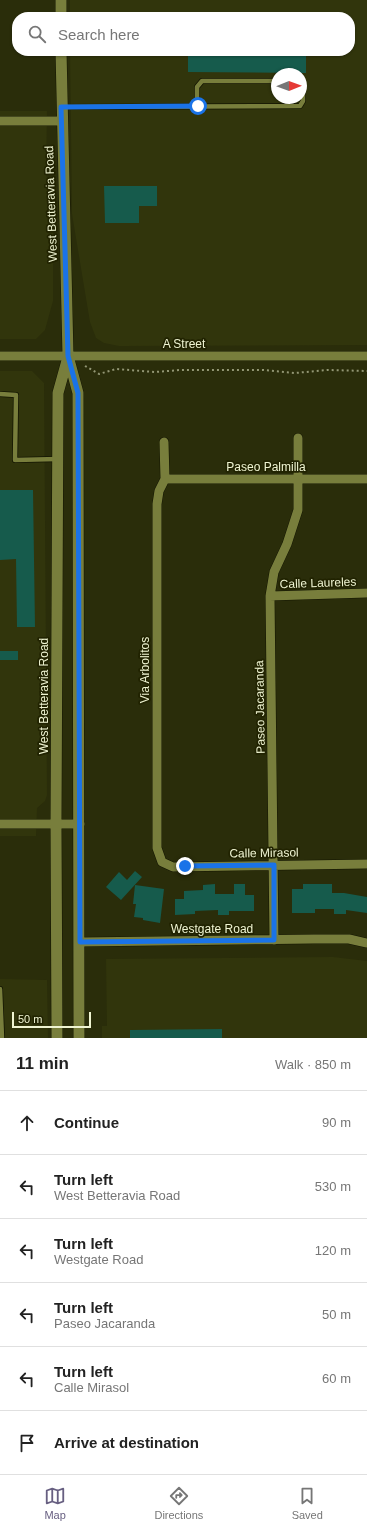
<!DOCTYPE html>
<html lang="en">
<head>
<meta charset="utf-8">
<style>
	body { margin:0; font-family:Helvetica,sans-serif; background:#f2f2f2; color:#222 }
	.compass { position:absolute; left:271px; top:68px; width:36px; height:36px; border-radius:50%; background:#fff; box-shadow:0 1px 3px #0004; rotate:89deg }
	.scale { position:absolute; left:12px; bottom:10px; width:79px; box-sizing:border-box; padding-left:4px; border:2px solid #eff4d2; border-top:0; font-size:11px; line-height:14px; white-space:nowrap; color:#eff4d2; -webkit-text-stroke:3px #212301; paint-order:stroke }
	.stop { position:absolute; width:12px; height:12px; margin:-9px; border:3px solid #1a73e8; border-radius:50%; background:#fff }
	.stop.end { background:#1a73e8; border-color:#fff; box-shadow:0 1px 4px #0008 }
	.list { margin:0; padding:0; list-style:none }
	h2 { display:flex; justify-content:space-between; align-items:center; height:52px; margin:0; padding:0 16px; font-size:17px }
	h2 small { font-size:13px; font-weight:400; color:#767676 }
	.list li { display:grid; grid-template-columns:26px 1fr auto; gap:12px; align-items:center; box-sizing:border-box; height:64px; padding:0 16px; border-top:1px solid #e0e0e0 }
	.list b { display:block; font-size:15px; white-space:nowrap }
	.list p { margin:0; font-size:13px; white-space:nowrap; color:#767676 }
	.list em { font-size:13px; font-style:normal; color:#767676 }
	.icon { flex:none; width:22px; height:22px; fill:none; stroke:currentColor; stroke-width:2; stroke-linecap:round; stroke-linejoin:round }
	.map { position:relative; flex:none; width:367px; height:1038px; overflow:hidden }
	.search { position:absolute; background:#fff; box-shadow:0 1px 3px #0004; left:12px; right:12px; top:12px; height:44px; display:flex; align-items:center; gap:10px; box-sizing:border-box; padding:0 14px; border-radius:16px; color:#767676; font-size:15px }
	.sheet { height:436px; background:#fff }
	nav { display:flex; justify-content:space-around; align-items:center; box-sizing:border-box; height:56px; border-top:1px solid #e0e0e0; background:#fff; font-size:11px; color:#767676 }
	nav a { display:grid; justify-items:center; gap:2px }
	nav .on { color:#675f81 }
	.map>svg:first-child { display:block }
	.built { fill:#31350c; fill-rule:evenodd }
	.building { fill:#165b4c }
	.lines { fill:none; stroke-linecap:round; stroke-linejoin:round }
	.service-casing { stroke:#131502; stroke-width:6 }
	.minor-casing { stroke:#131502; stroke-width:10 }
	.tertiary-casing { stroke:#131502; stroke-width:12 }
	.path { stroke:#939775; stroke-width:2; stroke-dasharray:2 3; stroke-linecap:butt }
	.service { stroke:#787e3c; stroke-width:4.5 }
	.minor { stroke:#787e3c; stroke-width:9 }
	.tertiary { stroke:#787e3c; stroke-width:11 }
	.route { stroke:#1a73e8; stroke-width:5 }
	.labels { text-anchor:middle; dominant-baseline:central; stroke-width:3.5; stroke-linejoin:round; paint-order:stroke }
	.street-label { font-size:12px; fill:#eff4d2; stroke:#212301 }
</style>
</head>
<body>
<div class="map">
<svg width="367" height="1038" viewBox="0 0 367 1038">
	<rect width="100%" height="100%" fill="#2a2d0a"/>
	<path class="built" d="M 70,0 L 367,0 L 367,345 L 119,346 L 104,343 L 96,338 L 90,322 L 72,214 L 70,51 L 350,51 L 350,17 L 70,17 ZM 277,74 L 301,74 L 301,98 L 277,98 Z
		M 0,111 L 47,111 L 46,174 L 53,205 L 53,301 L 45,330 L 36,339 L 0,339 Z
		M 0,371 L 32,371 L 44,383 L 47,795 L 45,801 L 37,808 L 36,836 L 0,836 Z
		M 333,957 L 367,961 L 367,1038 L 102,1038 L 102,1026 L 107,1026 L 106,959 Z
		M 0,979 L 47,980 L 48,1038 L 0,1038 Z"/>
	<path class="building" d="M 188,51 L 306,51 L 306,73 L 188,72 Z
		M 104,186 L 157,186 L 157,206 L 139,206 L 139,223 L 105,223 Z
		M 0,490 L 33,490 L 35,627 L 17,627 L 16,559 L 0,560 Z
		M 0,651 L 18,651 L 18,660 L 0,660 Z
		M 135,871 L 142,877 L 121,900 L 106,887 L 119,872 L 127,880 Z
		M 215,884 L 215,894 L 234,894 L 234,884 L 245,884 L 245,895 L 254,895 L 254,911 L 229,911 L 229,915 L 218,915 L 218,910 L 195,911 L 195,914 L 175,915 L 175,899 L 184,899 L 184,891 L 203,890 L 203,885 Z
		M 303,884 L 332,884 L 332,893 L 344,893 L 367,897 L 367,913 L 346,910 L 346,914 L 334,914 L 334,909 L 315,909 L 315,913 L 292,913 L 292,889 L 303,889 Z
		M 135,885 L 164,889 L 160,923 L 143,920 L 143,918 L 134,917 L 136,904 L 133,904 Z
		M 222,1029 L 222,1038 L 130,1038 L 130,1030 Z"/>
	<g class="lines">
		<g class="service-casing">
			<path id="service" d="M 197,106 L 197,87 L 202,81 L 277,81
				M 63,107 L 300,106 L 303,101 L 303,85 L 301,83
				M 0,394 L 16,395 L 15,460 L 58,459
				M 0,989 L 2,1038"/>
		</g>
		<g class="minor-casing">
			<path id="minor" d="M 0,121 L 61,121
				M 0,356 L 367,356
				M 164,442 L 165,479 L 159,491 L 157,504 L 157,848 L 162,862 L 173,867 L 367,864
				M 165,479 L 367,479
				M 270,596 L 367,593
				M 0,824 L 80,824
				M 274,940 L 270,596 L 274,572 L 287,544 L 298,510 L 298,438
				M 80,942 L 314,939 L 349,939 L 367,943"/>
		</g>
		<g class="tertiary-casing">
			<path id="tertiary" d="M 61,0 L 61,17
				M 61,51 L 68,356 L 78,393 L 79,1038
				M 57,1038 L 56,824 L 58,393 L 68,357"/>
		</g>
		<path class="path" d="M 85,366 L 99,374 L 116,369 L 155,372 L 180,370 L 263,370 L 295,373 L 327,370 L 367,371"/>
		<use href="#service" class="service"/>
		<use href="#minor" class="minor"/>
		<use href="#tertiary" class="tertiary"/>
	</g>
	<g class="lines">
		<path class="route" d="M 185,866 L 274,865 L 274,940 L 80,942 L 78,393 L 68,356 L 61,107 L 198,106"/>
	</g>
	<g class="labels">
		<g class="street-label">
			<text transform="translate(51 204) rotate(-92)">West Betteravia Road</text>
			<text x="184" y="344">A Street</text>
			<text x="266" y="467">Paseo Palmilla</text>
			<text transform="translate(318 583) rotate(-2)">Calle Laureles</text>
			<text transform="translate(145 670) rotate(-90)">Via Arbolitos</text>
			<text transform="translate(44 696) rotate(-90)">West Betteravia Road</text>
			<text transform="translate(260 707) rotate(-91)">Paseo Jacaranda</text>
			<text transform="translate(264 853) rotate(-1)">Calle Mirasol</text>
			<text x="212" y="929">Westgate Road</text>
		</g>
	</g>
</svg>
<svg class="compass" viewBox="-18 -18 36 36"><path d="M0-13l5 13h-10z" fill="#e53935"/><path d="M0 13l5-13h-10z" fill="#767676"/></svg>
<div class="scale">50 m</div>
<div class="stop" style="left:198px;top:106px"></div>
<div class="stop end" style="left:185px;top:866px"></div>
<div class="search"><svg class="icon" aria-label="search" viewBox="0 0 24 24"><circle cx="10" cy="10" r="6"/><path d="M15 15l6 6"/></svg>Search here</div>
</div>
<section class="sheet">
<h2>11 min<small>Walk · 850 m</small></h2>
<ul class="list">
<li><svg class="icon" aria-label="ahead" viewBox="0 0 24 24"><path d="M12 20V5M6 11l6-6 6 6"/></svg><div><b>Continue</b></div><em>90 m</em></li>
<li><svg class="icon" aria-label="left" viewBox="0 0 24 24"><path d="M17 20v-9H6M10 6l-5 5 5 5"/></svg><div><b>Turn left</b><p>West Betteravia Road</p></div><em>530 m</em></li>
<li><svg class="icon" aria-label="left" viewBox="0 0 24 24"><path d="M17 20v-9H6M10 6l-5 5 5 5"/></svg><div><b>Turn left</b><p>Westgate Road</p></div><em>120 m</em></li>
<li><svg class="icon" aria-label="left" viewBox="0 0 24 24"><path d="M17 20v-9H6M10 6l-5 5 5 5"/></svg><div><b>Turn left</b><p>Paseo Jacaranda</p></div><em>50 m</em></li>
<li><svg class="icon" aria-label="left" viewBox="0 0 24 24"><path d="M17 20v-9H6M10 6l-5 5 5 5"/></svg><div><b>Turn left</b><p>Calle Mirasol</p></div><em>60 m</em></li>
<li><svg class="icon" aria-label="arrive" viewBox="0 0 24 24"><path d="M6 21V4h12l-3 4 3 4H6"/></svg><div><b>Arrive at destination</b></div></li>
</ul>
</section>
<nav>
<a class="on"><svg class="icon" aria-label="map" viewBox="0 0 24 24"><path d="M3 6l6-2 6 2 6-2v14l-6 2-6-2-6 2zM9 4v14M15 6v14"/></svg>Map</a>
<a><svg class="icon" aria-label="directions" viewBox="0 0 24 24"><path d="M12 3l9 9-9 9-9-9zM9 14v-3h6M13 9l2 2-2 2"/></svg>Directions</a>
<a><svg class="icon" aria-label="saved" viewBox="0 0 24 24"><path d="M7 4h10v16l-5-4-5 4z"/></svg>Saved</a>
</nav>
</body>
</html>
